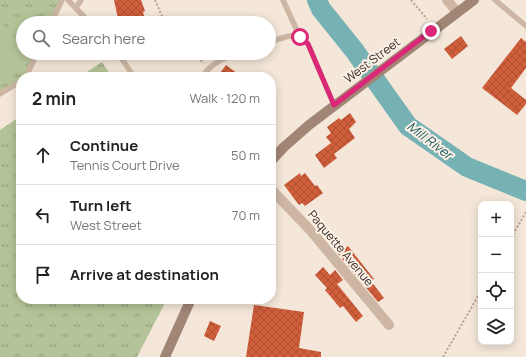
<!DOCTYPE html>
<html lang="en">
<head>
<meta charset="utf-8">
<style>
	body { margin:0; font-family:Manrope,sans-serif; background:#f2f2f2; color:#222 }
	.controls { position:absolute; right:12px; bottom:12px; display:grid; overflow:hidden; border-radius:8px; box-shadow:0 2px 10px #0003 }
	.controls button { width:36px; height:36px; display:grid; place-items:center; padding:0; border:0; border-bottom:1px solid #e0e0e0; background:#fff; color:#222; font:20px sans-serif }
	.stop { position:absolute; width:12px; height:12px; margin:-9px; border:3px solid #db2777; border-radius:50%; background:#fff }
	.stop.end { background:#db2777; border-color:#fff; box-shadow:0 1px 4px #0008 }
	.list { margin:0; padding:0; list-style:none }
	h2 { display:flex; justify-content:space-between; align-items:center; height:52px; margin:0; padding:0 16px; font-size:17px }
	h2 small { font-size:13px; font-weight:400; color:#767676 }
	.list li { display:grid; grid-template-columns:26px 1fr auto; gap:12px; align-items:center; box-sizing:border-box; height:60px; padding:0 16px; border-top:1px solid #e0e0e0 }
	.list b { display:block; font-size:15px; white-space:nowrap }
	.list p { margin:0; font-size:13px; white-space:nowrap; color:#767676 }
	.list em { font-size:13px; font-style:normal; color:#767676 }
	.icon { flex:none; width:22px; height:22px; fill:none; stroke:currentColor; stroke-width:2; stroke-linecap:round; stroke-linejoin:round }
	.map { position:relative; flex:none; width:526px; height:357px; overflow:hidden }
	.search { position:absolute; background:#fff; box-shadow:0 2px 10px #0003; left:16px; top:16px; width:260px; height:44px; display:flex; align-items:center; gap:10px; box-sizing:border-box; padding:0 14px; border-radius:22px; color:#767676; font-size:15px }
	.panel { position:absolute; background:#fff; box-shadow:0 2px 10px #0003; left:16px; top:72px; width:260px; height:232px; border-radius:16px }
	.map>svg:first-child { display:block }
	.grass { fill:url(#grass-tufts) }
	.garden { fill:#b5c498 }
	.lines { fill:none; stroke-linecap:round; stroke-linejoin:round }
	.river { stroke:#76b1b3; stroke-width:20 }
	.building { fill:url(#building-cross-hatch) }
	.path { stroke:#b9a18e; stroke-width:2; stroke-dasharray:2 2; stroke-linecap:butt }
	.lane { stroke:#cdb7a4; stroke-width:5.5 }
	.street { stroke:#cdb7a4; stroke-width:10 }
	.secondary { stroke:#a18575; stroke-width:10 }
	.route { stroke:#db2777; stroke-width:5 }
	.labels { text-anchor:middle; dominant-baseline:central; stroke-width:4; stroke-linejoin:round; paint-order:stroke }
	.street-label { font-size:12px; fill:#382c27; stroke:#fbf1e6 }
	.water-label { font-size:13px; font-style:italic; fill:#18595d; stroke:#fbf1e6 }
</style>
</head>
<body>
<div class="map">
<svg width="526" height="357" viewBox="0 0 526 357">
	<defs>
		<pattern id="grass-tufts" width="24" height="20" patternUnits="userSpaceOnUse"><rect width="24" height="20" fill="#b5c498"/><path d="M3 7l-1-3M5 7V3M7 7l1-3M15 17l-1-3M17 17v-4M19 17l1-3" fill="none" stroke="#949f7c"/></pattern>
		<pattern id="building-cross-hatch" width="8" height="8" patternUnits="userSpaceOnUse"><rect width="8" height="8" fill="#d15e3b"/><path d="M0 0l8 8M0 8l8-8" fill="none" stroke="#ab4e32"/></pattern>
	</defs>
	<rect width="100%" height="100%" fill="#f4e7d9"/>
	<path class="grass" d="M 0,0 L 62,0 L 51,23 L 23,23 L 23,53 L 37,53 L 26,77 L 21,77 L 21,81 L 0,94 Z
		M 102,62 L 112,77 L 79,77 Z
		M 21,116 L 21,299 L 167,299 L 137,357 L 0,357 L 0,130 Z"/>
	<path class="garden" d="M 0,21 L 27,61 L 21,67 L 0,81 Z"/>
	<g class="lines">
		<path class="river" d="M 317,0 L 321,9 L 354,50 L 408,126 L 467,167 L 526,191"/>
	</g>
	<path class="building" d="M 114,0 L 141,0 L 145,11 L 143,12 L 146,23 L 119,23 Z
		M 461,36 L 468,46 L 452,59 L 444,49 Z
		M 521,38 L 526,42 L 526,68 L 511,88 L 526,100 L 526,104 L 517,115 L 482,88 Z
		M 226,65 L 242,77 L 217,77 Z
		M 350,113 L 356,122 L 349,129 L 355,138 L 334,154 L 337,158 L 324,168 L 315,155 L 331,143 L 326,137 L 331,133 L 327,127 L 339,118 L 341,120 Z
		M 300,173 L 301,176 L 305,173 L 315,186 L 317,185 L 323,193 L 305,206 L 302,203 L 299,205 L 284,185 Z
		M 348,246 L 374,279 L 371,281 L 384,298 L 378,302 L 338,254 Z
		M 323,267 L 330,275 L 335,270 L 343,280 L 337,284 L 363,316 L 356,322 L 343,306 L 340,308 L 325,290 L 327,288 L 315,275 Z
		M 254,305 L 304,312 L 299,348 L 321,352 L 321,357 L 246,357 Z
		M 210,321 L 221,326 L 214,341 L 204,336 Z"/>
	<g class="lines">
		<path class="path" d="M 155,0 L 165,23
			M 411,0 L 427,19
			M 191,53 L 204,63
			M 511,238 L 526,212
			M 443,357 L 481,291"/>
		<path class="lane" d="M 68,0 L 90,23
			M 283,0 L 300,37 L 308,44 L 334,105
			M 495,0 L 526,26
			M 76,8 L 81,0
			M 51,23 L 62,0
			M 269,42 L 289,36 L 300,37
			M 118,53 L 134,77
			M 26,77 L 37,53
			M 202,77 C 211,63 224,58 239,53
			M 0,94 L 21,81"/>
		<path class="street" d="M 447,0 L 457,12
			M 271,189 L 311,231 L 389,325"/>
		<path class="secondary" d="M 271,161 L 284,147 L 309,125 L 474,0
			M 165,357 L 191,299"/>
	</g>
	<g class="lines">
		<path class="route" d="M 300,37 L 308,44 L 334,105 L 431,31"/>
	</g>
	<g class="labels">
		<g class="street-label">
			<text transform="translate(372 60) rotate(-37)">West Street</text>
			<text transform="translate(341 248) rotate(50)">Paquette Avenue</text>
		</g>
		<g class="water-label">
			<text transform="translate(430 140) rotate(37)">Mill River</text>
		</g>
	</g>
</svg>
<div class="controls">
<button>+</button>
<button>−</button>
<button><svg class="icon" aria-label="locate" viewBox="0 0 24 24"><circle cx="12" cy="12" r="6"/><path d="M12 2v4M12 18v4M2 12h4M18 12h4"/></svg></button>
<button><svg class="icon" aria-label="layers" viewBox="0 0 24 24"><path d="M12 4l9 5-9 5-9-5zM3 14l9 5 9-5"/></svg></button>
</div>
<div class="stop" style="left:300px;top:37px"></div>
<div class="stop end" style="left:431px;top:31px"></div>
<div class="search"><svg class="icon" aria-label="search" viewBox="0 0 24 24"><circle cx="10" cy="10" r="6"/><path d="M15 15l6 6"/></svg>Search here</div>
<section class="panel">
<h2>2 min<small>Walk · 120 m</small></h2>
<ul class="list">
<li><svg class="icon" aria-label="ahead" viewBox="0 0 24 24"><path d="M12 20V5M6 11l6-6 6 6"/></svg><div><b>Continue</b><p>Tennis Court Drive</p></div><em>50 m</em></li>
<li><svg class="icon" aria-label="left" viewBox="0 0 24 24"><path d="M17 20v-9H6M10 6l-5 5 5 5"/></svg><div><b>Turn left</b><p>West Street</p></div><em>70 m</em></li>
<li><svg class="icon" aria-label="arrive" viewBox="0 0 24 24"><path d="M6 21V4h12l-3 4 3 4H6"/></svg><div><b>Arrive at destination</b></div></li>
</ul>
</section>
</div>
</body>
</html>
